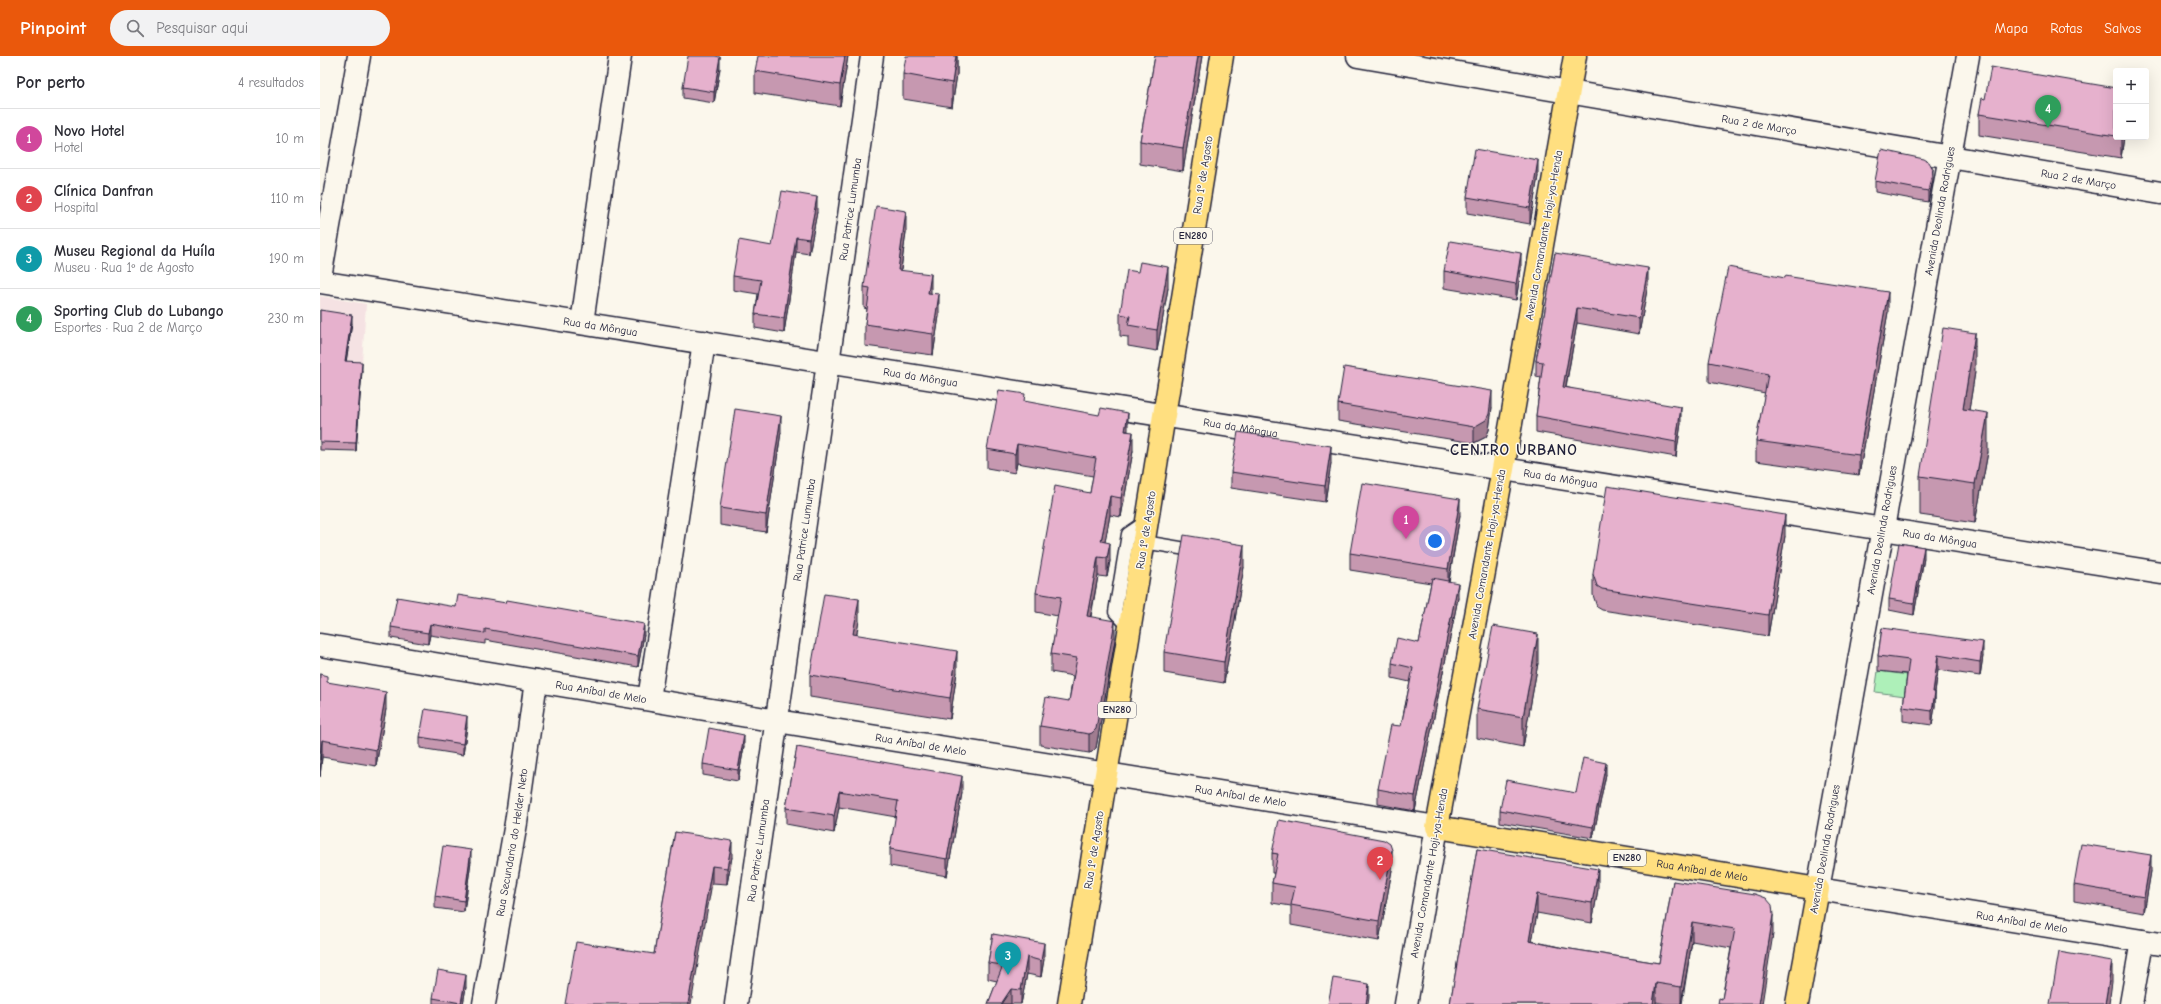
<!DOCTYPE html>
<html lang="pt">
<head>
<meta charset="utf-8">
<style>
	body { margin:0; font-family:"Comic Neue",sans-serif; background:#f2f2f3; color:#2b2b33 }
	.controls { position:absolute; right:12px; top:12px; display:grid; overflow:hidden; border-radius:4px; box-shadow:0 4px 16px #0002 }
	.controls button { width:36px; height:36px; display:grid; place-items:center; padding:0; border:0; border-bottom:1px solid #e1e1e2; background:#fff; color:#2b2b33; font:20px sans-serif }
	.you { position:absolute; left:1115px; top:485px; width:14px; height:14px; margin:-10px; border:3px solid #fff; border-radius:50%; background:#1a73e8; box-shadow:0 0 0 6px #1a73e833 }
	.badge { display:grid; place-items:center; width:26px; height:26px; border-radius:50%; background:#ea580c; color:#fff; font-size:13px; font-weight:700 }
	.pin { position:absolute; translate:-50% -33px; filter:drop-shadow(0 1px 2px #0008) }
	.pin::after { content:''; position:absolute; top:21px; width:14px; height:12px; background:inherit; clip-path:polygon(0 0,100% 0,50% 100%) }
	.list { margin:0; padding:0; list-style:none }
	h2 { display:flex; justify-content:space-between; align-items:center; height:52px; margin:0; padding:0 16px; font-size:17px }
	h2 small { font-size:13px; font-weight:400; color:#7c7c81 }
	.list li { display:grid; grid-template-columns:26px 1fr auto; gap:12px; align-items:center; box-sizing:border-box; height:60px; padding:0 16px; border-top:1px solid #e1e1e2 }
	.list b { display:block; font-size:15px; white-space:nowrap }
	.list p { margin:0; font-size:13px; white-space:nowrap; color:#7c7c81 }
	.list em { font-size:13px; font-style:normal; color:#7c7c81 }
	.icon { flex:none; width:22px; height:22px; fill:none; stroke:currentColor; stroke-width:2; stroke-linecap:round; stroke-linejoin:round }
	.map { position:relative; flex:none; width:1841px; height:948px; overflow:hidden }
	header { display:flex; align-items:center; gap:24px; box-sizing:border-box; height:56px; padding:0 20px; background:#ea580c; color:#fff }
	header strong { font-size:19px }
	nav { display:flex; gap:22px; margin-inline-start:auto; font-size:14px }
	.search { width:280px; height:36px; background:#f2f2f3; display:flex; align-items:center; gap:10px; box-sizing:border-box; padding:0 14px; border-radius:22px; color:#7c7c81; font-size:15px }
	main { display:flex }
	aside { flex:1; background:#fff }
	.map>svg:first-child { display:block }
	.built { fill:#f5e2e3 }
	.green { fill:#aef0b9; stroke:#68897a }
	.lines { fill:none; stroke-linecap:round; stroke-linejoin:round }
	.service-casing { stroke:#22223b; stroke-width:15 }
	.minor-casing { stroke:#22223b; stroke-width:25 }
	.tertiary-casing { stroke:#22223b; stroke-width:25 }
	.primary-casing { stroke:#22223b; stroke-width:25 }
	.service { stroke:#fbf7ec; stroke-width:12 }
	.minor { stroke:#fbf7ec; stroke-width:22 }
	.tertiary { stroke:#fbf7ec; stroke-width:22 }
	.primary { stroke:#ffdf80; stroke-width:22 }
	.wall { fill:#c698b0; stroke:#22223b }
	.shaded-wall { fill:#a17c90; stroke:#22223b }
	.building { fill:#e6b1cd; stroke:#22223b }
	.labels { text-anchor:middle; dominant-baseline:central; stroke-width:3; stroke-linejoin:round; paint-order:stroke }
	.shield { fill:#fbf7ec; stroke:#636270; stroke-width:1 }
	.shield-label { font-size:10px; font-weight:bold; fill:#22223b }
	.street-label { font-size:11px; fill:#22223b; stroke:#fbf7ec }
	.district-label { font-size:15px; font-weight:bold; letter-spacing:1px; fill:#22223b; stroke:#fbf7ec }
</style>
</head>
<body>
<header>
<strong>Pinpoint</strong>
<div class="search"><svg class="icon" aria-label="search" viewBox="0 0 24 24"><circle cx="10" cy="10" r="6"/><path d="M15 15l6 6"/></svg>Pesquisar aqui</div>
<nav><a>Mapa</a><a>Rotas</a><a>Salvos</a></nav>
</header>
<main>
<aside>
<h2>Por perto<small>4 resultados</small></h2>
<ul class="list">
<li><span class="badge" style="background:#d1479c">1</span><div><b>Novo Hotel</b><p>Hotel</p></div><em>10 m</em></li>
<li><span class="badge" style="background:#e0444e">2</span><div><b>Clínica Danfran</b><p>Hospital</p></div><em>110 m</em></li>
<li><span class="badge" style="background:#0f9aa8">3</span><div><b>Museu Regional da Huíla</b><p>Museu · Rua 1º de Agosto</p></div><em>190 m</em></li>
<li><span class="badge" style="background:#2e9e5b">4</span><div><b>Sporting Club do Lubango</b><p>Esportes · Rua 2 de Março</p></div><em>230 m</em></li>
</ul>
</aside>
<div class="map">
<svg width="1841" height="948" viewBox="0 0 1841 948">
	<rect width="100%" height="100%" fill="#fbf7ec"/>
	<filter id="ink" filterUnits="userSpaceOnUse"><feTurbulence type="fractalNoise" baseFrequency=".025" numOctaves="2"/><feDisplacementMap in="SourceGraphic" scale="8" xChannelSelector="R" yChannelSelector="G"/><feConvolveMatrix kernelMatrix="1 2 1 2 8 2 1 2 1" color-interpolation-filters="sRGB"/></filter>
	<g filter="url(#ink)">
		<path class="built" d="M 0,240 L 46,248 L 36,395 L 0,394 Z"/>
		<path class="green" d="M 1558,615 L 1588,619 L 1585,640 L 1555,636 Z"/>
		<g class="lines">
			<g class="service-casing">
				<path id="service" d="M 824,486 L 878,495
					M 810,572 L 795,556 L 808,478 L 827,465"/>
			</g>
			<g class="minor-casing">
				<g id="minor">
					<path id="s1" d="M 1038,0 L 1841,137"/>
					<path d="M 0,221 L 39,0"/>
					<path id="s2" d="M 0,226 L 1841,517"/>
					<path d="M 262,267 L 300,0"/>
					<path d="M 329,643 L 384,286"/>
					<path id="s3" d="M 164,948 L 196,767 L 216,625"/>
					<path d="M 1086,948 L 1117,771"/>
					<path d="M 1811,948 L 1822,885"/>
				</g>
			</g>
			<g class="tertiary-casing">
				<g id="tertiary">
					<path id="s4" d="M 1648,0 L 1498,833 L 1841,888"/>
					<path id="s5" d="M 0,589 L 457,665 L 1117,771"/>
					<path id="s6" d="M 416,948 L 552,0"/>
				</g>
			</g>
			<g class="primary-casing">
				<g id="primary">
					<path id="s7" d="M 1255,0 L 1183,413 L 1117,771 L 1498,833 L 1477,948"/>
					<path d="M 749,948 L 902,0"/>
				</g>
			</g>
			<use href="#service" class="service"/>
			<use href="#minor" class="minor"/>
			<use href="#tertiary" class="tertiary"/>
			<use href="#primary" class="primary"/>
		</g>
		<path class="wall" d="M 528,0 L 520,50 L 435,37 L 435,15 Z
			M 637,0 L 637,18 L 632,51 L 583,43 L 583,18 Z
			M 835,0 L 882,0 L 863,115 L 820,108 L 820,85 Z
			M 400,12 L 394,47 L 363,42 L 363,31 Z
			M 1796,32 L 1796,81 L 1804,81 L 1801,102 L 1659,79 L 1659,58 L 1665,43 Z
			M 1218,120 L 1210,168 L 1147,157 L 1147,141 Z
			M 1613,124 L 1608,146 L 1555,136 L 1555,125 Z
			M 497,156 L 489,198 L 476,196 L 464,277 L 435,272 L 435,258 L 438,238 L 413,234 L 413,220 Z
			M 586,176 L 581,214 L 611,237 L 619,260 L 613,299 L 545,290 L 545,268 L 547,253 L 544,252 L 544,231 Z
			M 1235,197 L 1328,228 L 1319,278 L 1257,267 L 1246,331 L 1361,367 L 1356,401 L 1216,376 L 1216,360 L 1221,321 L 1216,320 L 1216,305 Z
			M 1201,213 L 1196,244 L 1124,232 L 1124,215 Z
			M 848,232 L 837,295 L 808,290 L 808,281 L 800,280 L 800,258 Z
			M 0,254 L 32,267 L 26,305 L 42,314 L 36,395 L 0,394 Z
			M 1568,256 L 1539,419 L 1436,405 L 1436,385 L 1445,337 L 1389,326 L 1389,306 Z
			M 1655,316 L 1649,354 L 1668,396 L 1655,467 L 1600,459 L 1600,420 Z
			M 705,346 L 808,376 L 813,395 L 801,461 L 790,459 L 785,486 L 790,505 L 787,521 L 778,520 L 771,561 L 795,584 L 776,692 L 772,696 L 769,697 L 720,689 L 720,670 L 749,645 L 753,620 L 731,616 L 731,598 L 738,560 L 716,556 L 716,537 L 770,437 L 773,420 L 697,407 L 695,417 L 667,412 L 667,393 Z
			M 1018,348 L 1172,351 L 1169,374 L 1166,381 L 1154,387 L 1018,365 Z
			M 461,376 L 446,476 L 400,469 L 400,452 Z
			M 1011,407 L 1005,446 L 911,432 L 911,416 Z
			M 1140,459 L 1129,526 L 1138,542 L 1095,755 L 1058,748 L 1058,733 L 1081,670 L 1090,626 L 1072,622 L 1072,607 L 1099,587 L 1111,527 L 1030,514 L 1030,497 Z
			M 1465,480 L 1448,580 L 1282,554 L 1277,551 L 1273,539 L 1273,518 Z
			M 1604,502 L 1594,559 L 1569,554 L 1569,543 Z
			M 924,511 L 904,627 L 844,617 L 844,596 Z
			M 136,551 L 324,579 L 318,611 L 165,584 L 165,588 L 110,579 L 108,588 L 71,582 L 71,571 Z
			M 539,565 L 536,579 L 637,616 L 630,663 L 490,641 L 490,619 Z
			M 1562,572 L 1663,600 L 1660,620 L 1618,614 L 1615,636 L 1615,650 L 1612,669 L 1583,665 L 1583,651 L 1587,618 L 1558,615 L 1558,600 Z
			M 1218,607 L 1203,691 L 1157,682 L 1157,653 Z
			M 0,618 L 7,626 L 66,653 L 56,710 L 2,701 L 0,721 Z
			M 147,671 L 143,699 L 100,692 L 100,681 Z
			M 424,690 L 418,725 L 383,719 L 383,708 Z
			M 477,691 L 642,737 L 627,820 L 570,810 L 570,793 L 576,761 L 519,751 L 514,777 L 466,768 L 466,752 Z
			M 1286,718 L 1273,782 L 1180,766 L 1180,754 L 1256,737 Z
			M 355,776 L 412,801 L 407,828 L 392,827 L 334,898 Z
			M 1157,793 L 1278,833 L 1272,867 L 1217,857 L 1212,885 L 1244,892 L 1339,907 L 1353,825 L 1453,878 L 1402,943 L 1411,892 L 1372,885 L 1362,948 L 1346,948 L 1336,946 L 1336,948 L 1130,948 Z
			M 952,797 L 1072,814 L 1059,885 L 971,869 L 971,850 L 952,847 L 952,827 L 954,817 L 952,817 Z
			M 151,805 L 144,856 L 115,852 L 115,840 Z
			M 1831,815 L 1824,857 L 1754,845 L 1754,829 Z
			M 673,878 L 724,903 L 721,921 L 707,918 L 701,948 L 668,948 L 677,925 L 668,923 L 668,907 Z
			M 146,931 L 143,948 L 113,948 L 113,942 Z"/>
		<path class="shaded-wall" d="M 525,0 L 528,0 L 520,50 L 520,29 Z
			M 636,0 L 637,0 L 637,18 L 632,51 L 632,27 Z
			M 878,0 L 882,0 L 863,115 L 863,92 Z
			M 400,1 L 400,12 L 394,47 L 394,36 Z
			M 1801,81 L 1804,81 L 1801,102 Z
			M 1218,104 L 1218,120 L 1210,168 L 1210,152 Z
			M 1613,113 L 1613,124 L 1608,146 L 1608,135 Z
			M 497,141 L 497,156 L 489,198 L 489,183 Z
			M 586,155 L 586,176 L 578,235 L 578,214 Z
			M 476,181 L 476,196 L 464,277 L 464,262 Z
			M 1201,197 L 1201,213 L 1196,244 L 1196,228 Z
			M 848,211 L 848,232 L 837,295 L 837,274 Z
			M 1328,212 L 1328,228 L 1319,278 L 1319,262 Z
			M 611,218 L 611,240 L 608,237 Z
			M 1568,236 L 1568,256 L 1539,419 L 1539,399 Z
			M 619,238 L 619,260 L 613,299 L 613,278 Z
			M 1257,252 L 1257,267 L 1243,346 L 1243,331 Z
			M 32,259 L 32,267 L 25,313 L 25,305 Z
			M 1655,277 L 1655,316 L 1643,392 L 1643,353 Z
			M 42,306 L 42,314 L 36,395 L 36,387 Z
			M 1172,335 L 1172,351 L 1169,374 L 1166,381 L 1154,387 L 1154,371 Z
			M 1361,351 L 1361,367 L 1356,401 L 1356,386 Z
			M 808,357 L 808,375 L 805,375 Z
			M 1668,357 L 1668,396 L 1655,467 L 1655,428 Z
			M 461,360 L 461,376 L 446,476 L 446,459 Z
			M 813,376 L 813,395 L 801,461 L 801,442 Z
			M 697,388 L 697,407 L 695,417 L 695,398 Z
			M 1011,390 L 1011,407 L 1005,446 L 1005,430 Z
			M 790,440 L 790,459 L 782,502 L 781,485 Z
			M 1140,443 L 1140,459 L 1128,529 L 1128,513 Z
			M 1465,459 L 1465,480 L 1448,580 L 1448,559 Z
			M 790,487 L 790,505 L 787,521 L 787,502 Z
			M 924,489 L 924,511 L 904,627 L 904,606 Z
			M 1604,491 L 1604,502 L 1594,559 L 1594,547 Z
			M 778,501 L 778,520 L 767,579 L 767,560 Z
			M 1138,527 L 1138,542 L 1095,755 L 1095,740 Z
			M 539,543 L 539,565 L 533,600 L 533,578 Z
			M 795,565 L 795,584 L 776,692 L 772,696 L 769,697 L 769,678 Z
			M 110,568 L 110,579 L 108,588 L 108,577 Z
			M 324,568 L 324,579 L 318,611 L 318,600 Z
			M 1218,578 L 1218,607 L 1203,691 L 1203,661 Z
			M 1663,586 L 1663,600 L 1660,620 L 1660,606 Z
			M 637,595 L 637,616 L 630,663 L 630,642 Z
			M 1618,599 L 1618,614 L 1613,650 L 1613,636 Z
			M 66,636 L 66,653 L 56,710 L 56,694 Z
			M 1615,636 L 1615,650 L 1612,669 L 1612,655 Z
			M 147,660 L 147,671 L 143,699 L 143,688 Z
			M 424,679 L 424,690 L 418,725 L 418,714 Z
			M 2,684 L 2,701 L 0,720 L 0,704 Z
			M 1286,707 L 1286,718 L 1273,782 L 1273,771 Z
			M 642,720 L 642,737 L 627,820 L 627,803 Z
			M 519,735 L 519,751 L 514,777 L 514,760 Z
			M 412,785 L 412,801 L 407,828 L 407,812 Z
			M 151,794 L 151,805 L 144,856 L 144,845 Z
			M 1072,794 L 1072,814 L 1059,885 L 1059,865 Z
			M 1831,799 L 1831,815 L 1824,857 L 1824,841 Z
			M 392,810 L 392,827 L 371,948 L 368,948 Z
			M 1278,813 L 1278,833 L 1272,867 L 1272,847 Z
			M 1217,838 L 1217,857 L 1209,904 L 1209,885 Z
			M 1453,859 L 1453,878 L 1442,948 L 1439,948 Z
			M 1372,866 L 1372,885 L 1361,948 L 1361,931 Z
			M 724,887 L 724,903 L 721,921 L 721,905 Z
			M 707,901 L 707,918 L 701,948 L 701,934 Z
			M 1792,905 L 1792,926 L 1789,948 L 1785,948 Z
			M 146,919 L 146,931 L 143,948 L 141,948 Z
			M 1336,927 L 1336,948 L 1333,948 Z
			M 1049,928 L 1049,942 L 1048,948 L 1046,948 Z
			M 691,933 L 691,948 L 681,948 Z"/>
		<path class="building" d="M 368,0 L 395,0 L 400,1 L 394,36 L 363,31 Z
			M 438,0 L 525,0 L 520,29 L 435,15 Z
			M 586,0 L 636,0 L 632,27 L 583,18 Z
			M 835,0 L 878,0 L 863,92 L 820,85 Z
			M 1671,11 L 1796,32 L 1796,80 L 1659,58 L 1662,42 L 1665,43 Z
			M 1155,93 L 1218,104 L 1210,152 L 1147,141 Z
			M 1561,94 L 1604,103 L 1609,106 L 1613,113 L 1608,135 L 1555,125 Z
			M 462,135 L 497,141 L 489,183 L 476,181 L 464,262 L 435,258 L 441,224 L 413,220 L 419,184 L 452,190 Z
			M 556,150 L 586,155 L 578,214 L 611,218 L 608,237 L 619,238 L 613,278 L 545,268 L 550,232 L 544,231 Z
			M 1130,185 L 1201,197 L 1196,228 L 1124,215 Z
			M 1235,197 L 1328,212 L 1319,262 L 1257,252 L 1243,331 L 1361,351 L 1356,386 L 1216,360 L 1223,306 L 1216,305 Z
			M 820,206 L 848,211 L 837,274 L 808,269 L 810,260 L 800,258 L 807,214 L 818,216 Z
			M 1408,211 L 1465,222 L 1465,220 L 1568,236 L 1539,399 L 1436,385 L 1448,318 L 1389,306 Z
			M 0,254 L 32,259 L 25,305 L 42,306 L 36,387 L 0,386 Z
			M 1623,272 L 1655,277 L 1643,353 L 1668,357 L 1655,428 L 1600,420 Z
			M 1024,311 L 1172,335 L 1169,358 L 1166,364 L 1154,371 L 1018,348 Z
			M 679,334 L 705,338 L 704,345 L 779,359 L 781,352 L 808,357 L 805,375 L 813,376 L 801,442 L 790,440 L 781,485 L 790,487 L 787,502 L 778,501 L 767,560 L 795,565 L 776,673 L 772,677 L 769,678 L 720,670 L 726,641 L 749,645 L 757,602 L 731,598 L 741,541 L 716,537 L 735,430 L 770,437 L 776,402 L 697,388 L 695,398 L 667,393 Z
			M 415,353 L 461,360 L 446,459 L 400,452 Z
			M 918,376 L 1011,390 L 1005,430 L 911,416 Z
			M 1042,427 L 1140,443 L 1128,513 L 1030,497 Z
			M 1287,430 L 1465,459 L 1448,559 L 1282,533 L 1277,530 L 1273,518 Z
			M 864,479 L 924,489 L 904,606 L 844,596 Z
			M 1579,487 L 1604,491 L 1594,547 L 1569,543 Z
			M 1112,522 L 1138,527 L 1095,740 L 1058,733 L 1071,669 L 1081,670 L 1093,612 L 1072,607 L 1077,582 L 1099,587 Z
			M 504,538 L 539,543 L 533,578 L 637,595 L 630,642 L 490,619 Z
			M 138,539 L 186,547 L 187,544 L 324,568 L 318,600 L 165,573 L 165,577 L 110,568 L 108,577 L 71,571 L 77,541 L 136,551 Z
			M 1173,570 L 1218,578 L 1203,661 L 1157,653 Z
			M 1562,572 L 1663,586 L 1660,606 L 1618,599 L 1613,636 L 1615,636 L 1612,655 L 1583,651 L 1589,604 L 1558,600 Z
			M 0,618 L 7,620 L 7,626 L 66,636 L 56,694 L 2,684 L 0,704 Z
			M 105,653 L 147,660 L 143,688 L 100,681 Z
			M 389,672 L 424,679 L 418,714 L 383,708 Z
			M 477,691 L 642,720 L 627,803 L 570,793 L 578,745 L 519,735 L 514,760 L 466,752 Z
			M 1263,702 L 1286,707 L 1273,771 L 1180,754 L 1186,724 L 1256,737 Z
			M 959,764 L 1064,784 L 1070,788 L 1072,794 L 1059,865 L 971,849 L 975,831 L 952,827 L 958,798 L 952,797 Z
			M 355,776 L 412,785 L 407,812 L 392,810 L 368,948 L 245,948 L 256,886 L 334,898 Z
			M 1761,788 L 1831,799 L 1824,841 L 1754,829 Z
			M 123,790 L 151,794 L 144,845 L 115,840 Z
			M 1157,793 L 1278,813 L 1272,847 L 1217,838 L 1209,885 L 1244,892 L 1339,907 L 1353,825 L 1435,838 L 1446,842 L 1452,849 L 1453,859 L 1439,948 L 1398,948 L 1399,942 L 1402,943 L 1415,873 L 1372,866 L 1361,931 L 1336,927 L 1333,948 L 1130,948 Z
			M 673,878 L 724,887 L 721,905 L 707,901 L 701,934 L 691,933 L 681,948 L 668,948 L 683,909 L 668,907 Z
			M 1739,896 L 1792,905 L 1785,948 L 1730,948 Z
			M 118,914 L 146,919 L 141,947 L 113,942 Z
			M 1013,922 L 1049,928 L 1046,948 L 1008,948 Z"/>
	</g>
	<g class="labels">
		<g class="shield">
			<rect x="854" y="172" width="38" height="16" rx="3"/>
			<rect x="778" y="646" width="38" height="16" rx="3"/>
			<rect x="1288" y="794" width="38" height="16" rx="3"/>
		</g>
		<g class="shield-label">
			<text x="873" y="180">EN280</text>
			<text x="797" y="654">EN280</text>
			<text x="1307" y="802">EN280</text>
		</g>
		<g class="street-label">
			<text stroke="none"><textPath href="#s1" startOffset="407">Rua 2 de Março</textPath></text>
			<text transform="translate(883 119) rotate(-81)">Rua 1º de Agosto</text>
			<text stroke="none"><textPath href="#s1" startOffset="731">Rua 2 de Março</textPath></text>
			<text stroke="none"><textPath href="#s6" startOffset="803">Rua Patrice Lumumba</textPath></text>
			<text transform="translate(1620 155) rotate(-80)">Avenida Deolinda Rodrigues</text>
			<text transform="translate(1224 179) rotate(-80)">Avenida Comandante Hoji-ya-Henda</text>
			<text stroke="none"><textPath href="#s2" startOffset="284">Rua da Môngua</textPath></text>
			<text stroke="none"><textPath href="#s2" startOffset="608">Rua da Môngua</textPath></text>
			<text stroke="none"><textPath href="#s2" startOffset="932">Rua da Môngua</textPath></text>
			<text stroke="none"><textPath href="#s2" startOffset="1256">Rua da Môngua</textPath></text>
			<text stroke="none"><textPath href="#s6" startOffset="479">Rua Patrice Lumumba</textPath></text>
			<text transform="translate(826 474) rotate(-81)">Rua 1º de Agosto</text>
			<text transform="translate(1562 474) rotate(-80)">Avenida Deolinda Rodrigues</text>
			<text stroke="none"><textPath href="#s2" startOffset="1640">Rua da Môngua</textPath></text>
			<text transform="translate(1167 498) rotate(-80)">Avenida Comandante Hoji-ya-Henda</text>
			<text stroke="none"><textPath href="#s5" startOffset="285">Rua Aníbal de Melo</textPath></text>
			<text stroke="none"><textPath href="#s5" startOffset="609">Rua Aníbal de Melo</textPath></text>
			<text stroke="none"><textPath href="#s5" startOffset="933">Rua Aníbal de Melo</textPath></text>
			<text stroke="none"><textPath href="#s3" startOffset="164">Rua Secundaria do Helder Neto</textPath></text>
			<text transform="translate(1505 793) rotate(-80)">Avenida Deolinda Rodrigues</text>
			<text transform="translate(774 794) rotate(-81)">Rua 1º de Agosto</text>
			<text stroke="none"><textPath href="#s6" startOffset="155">Rua Patrice Lumumba</textPath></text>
			<text stroke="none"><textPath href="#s7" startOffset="1052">Rua Aníbal de Melo</textPath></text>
			<text transform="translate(1109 817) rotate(-80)">Avenida Comandante Hoji-ya-Henda</text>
			<text stroke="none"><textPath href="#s4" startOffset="1053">Rua Aníbal de Melo</textPath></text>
		</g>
		<g class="district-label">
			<text x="1194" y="394">CENTRO URBANO</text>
		</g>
	</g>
</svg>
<div class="controls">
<button>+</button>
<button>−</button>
</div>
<div class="you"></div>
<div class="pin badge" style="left:1086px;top:483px;background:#d1479c">1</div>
<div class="pin badge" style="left:1060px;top:824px;background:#e0444e">2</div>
<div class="pin badge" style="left:688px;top:919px;background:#0f9aa8">3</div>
<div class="pin badge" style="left:1728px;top:72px;background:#2e9e5b">4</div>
</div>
</main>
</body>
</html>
